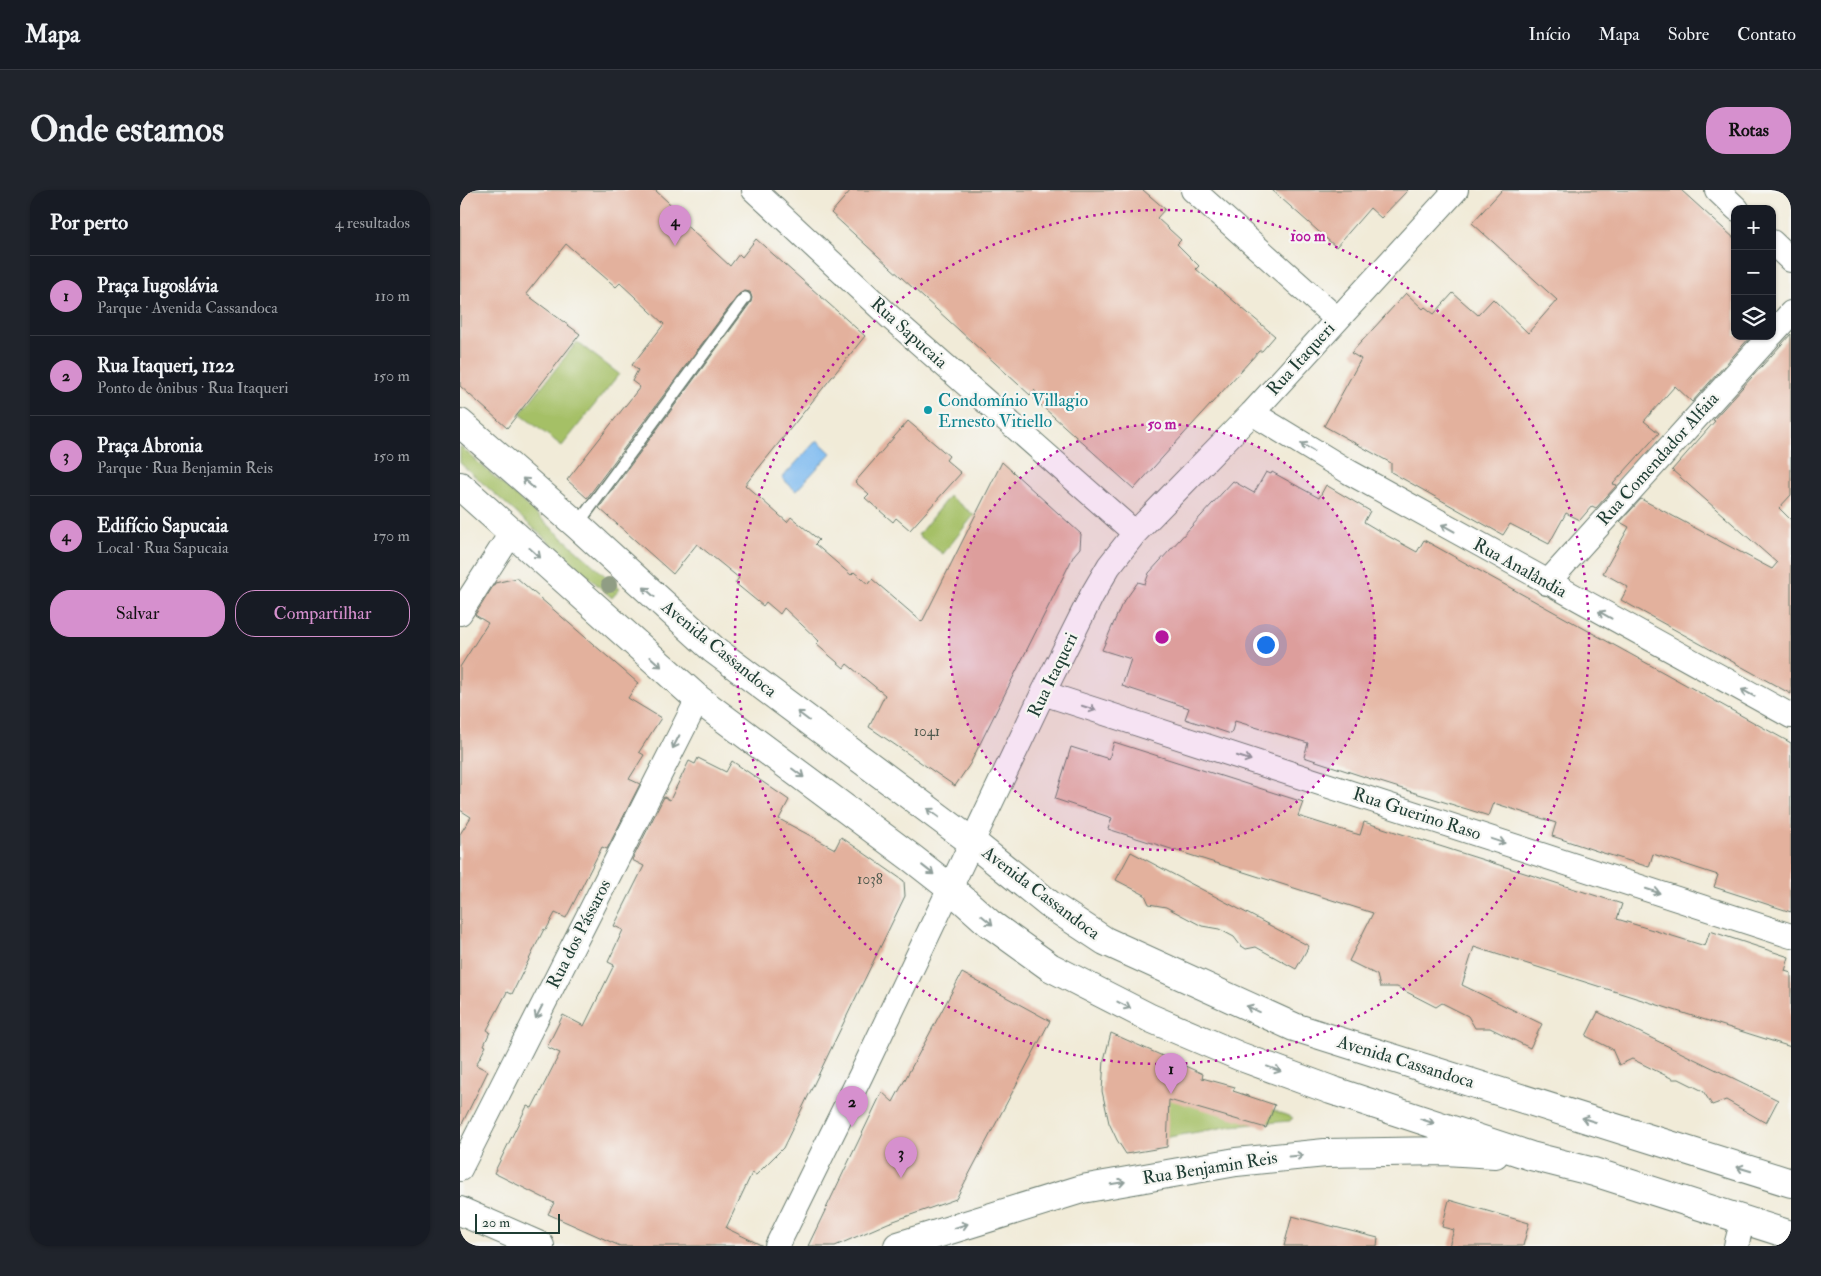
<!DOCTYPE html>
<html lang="pt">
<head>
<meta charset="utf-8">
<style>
	body { margin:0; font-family:"IM FELL Double Pica",serif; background:#20242c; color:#f1f3f6 }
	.controls { position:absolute; right:15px; top:15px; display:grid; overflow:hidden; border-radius:10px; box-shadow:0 1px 4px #0004 }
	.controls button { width:45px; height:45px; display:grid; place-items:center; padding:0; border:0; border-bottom:1px solid #363941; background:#171b24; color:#f1f3f6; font:25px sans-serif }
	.scale { position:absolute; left:15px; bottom:12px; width:85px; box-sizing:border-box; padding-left:5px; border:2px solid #1f3d34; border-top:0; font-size:14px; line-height:18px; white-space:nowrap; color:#1f3d34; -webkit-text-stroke:4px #f6f6f2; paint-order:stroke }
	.you { position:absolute; left:805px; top:454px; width:18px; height:18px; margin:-12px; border:4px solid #fff; border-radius:50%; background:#1a73e8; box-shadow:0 0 0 8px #1a73e833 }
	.badge { display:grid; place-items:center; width:32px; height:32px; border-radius:50%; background:#d690ce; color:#111; font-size:16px; font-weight:700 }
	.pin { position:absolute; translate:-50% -41px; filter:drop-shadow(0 1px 2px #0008) }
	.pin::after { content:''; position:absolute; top:26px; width:18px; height:15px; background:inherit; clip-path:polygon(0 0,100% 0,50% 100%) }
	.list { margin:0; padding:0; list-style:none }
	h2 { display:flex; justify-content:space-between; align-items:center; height:65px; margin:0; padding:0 20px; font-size:21px }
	h2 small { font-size:16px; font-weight:400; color:#9ea1a6 }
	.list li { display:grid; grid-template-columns:32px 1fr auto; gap:15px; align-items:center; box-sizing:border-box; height:80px; padding:0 20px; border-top:1px solid #363941 }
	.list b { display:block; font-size:19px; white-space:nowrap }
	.list p { margin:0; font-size:16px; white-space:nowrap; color:#9ea1a6 }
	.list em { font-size:16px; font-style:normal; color:#9ea1a6 }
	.actions { display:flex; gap:10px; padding:15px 20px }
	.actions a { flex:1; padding:11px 0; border:1px solid #d690ce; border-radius:20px; text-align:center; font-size:18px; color:#d690ce }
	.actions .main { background:#d690ce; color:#111 }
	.icon { flex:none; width:28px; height:28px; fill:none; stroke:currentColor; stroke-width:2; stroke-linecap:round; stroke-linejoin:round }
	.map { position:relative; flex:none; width:1331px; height:1056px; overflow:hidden; border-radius:20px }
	header { display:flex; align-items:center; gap:30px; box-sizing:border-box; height:70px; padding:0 25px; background:#171b24; border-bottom:1px solid #363941 }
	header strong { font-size:24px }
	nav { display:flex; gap:28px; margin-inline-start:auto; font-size:18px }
	.intro { display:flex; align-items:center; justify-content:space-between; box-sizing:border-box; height:120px; padding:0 30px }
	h1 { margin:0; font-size:35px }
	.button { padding:12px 22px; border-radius:20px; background:#d690ce; color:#111; font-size:18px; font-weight:700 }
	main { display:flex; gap:30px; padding:0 30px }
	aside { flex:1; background:#171b24; border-radius:20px; box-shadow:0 1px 4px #0004 }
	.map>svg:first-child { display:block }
	.green { fill:#a5c066; stroke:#627e4d }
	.water { fill:#7dbaf0; stroke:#4e7c92 }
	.building { fill:#e3b19d }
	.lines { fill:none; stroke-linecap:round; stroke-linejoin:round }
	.lane-casing { stroke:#687a6d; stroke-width:14 }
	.street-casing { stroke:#687a6d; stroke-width:26 }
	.secondary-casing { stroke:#687a6d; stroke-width:30 }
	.lane { stroke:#fff; stroke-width:11 }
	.street { stroke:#fff; stroke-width:24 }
	.secondary { stroke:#fff; stroke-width:28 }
	.tree { fill:#909d84 }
	.oneway { stroke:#8f9e9a }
	.ring { fill:none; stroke:#b5179e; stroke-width:2.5; stroke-dasharray:2.5 5 }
	.culture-dot { fill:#0f9aa8; stroke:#f6f6f2; stroke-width:2 }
	.labels { text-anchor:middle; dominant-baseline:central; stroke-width:4.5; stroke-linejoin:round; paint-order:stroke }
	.number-label { font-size:15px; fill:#505a4e }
	.street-label { font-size:18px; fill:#1f3d34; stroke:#f6f6f2 }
	.culture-label { font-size:18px; fill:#0d838f; stroke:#f6f6f2; text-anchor:start }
	.centre { fill:#b5179e; stroke:#f6f6f2; stroke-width:2.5 }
	.ring-label { font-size:15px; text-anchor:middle; font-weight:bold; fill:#b5179e; stroke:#f6f6f2; stroke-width:4.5; stroke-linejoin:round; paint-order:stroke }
</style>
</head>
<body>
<header>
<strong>Mapa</strong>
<nav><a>Início</a><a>Mapa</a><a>Sobre</a><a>Contato</a></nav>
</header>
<div class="intro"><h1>Onde estamos</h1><a class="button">Rotas</a></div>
<main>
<aside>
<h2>Por perto<small>4 resultados</small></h2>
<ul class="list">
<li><span class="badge">1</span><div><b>Praça Iugoslávia</b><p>Parque · Avenida Cassandoca</p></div><em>110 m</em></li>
<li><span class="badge">2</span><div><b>Rua Itaqueri, 1122</b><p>Ponto de ônibus · Rua Itaqueri</p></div><em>150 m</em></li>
<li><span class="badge">3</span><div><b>Praça Abronia</b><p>Parque · Rua Benjamin Reis</p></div><em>150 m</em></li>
<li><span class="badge">4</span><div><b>Edifício Sapucaia</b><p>Local · Rua Sapucaia</p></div><em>170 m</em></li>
</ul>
<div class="actions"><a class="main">Salvar</a><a>Compartilhar</a></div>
</aside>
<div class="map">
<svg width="1331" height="1056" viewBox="0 0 1331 1056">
	<rect width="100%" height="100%" fill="#f6f6f2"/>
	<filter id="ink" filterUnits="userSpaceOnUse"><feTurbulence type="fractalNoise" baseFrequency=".02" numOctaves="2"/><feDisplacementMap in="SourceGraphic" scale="10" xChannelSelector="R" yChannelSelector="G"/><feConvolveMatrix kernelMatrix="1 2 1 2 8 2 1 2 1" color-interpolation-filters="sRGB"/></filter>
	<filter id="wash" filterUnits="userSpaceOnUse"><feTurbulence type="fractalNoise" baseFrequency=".0096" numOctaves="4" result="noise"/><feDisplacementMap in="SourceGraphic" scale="20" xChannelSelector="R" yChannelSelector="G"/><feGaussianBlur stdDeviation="1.12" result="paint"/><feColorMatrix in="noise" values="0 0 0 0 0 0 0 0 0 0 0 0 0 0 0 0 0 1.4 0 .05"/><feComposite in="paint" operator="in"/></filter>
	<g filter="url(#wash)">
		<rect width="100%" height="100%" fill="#f1ebd8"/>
		<path class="green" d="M 117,152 L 159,184 L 102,256 L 60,224 Z
			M 0,256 L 160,399 L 152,408 L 0,273 Z
			M 489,306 L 514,325 L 483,364 L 458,345 Z
			M 665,859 L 833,928 L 830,931 L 772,936 L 669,954 Z"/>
		<path class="water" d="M 357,250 L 371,263 L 336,301 L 322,288 Z"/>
		<g id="blocks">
			<path class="building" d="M 0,0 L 195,0 L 221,24 L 218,28 L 270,76 L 279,64 L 282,67 L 296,49 L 405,146 L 285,295 L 327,332 L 331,327 L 359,350 L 355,354 L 391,385 L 394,382 L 408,394 L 412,389 L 462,432 L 542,272 L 621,344 L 620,358 L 614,365 L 510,574 L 495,596 L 409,537 L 425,505 L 387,474 L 384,478 L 356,454 L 359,451 L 324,418 L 320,424 L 306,412 L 303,416 L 275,393 L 279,388 L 237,354 L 213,384 L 139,318 L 291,112 L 292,108 L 290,102 L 285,101 L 279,104 L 127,308 L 107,290 L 180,197 L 172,191 L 178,180 L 172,175 L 204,134 L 160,93 L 156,97 L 106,54 L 66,104 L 120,144 L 47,238 L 0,196 Z
				M 391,0 L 683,0 L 705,19 L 697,28 L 721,50 L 717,54 L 739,76 L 736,79 L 815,146 L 802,161 L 799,161 L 674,299 L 574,209 L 577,203 L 574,200 L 570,205 L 371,23 Z
				M 812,0 L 948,0 L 921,28 L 910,18 L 876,57 Z
				M 1042,0 L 1221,0 L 1275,49 L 1275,146 L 1291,146 L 1232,212 L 1215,196 L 1184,231 L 1199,243 L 1153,294 L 1157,295 L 1136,318 L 1132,316 L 1120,330 L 1106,323 L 1089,354 L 1050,334 L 1043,345 L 931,282 L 931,273 L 864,236 L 901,169 L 891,163 L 946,103 L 963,119 L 965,117 L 974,124 L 993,103 L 1018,125 L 1033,109 L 1068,143 L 1097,110 L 1012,33 Z
				M 1331,144 L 1331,305 L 1319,318 L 1331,330 L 1331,504 L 1161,410 L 1168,397 L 1143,383 L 1169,337 L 1160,332 L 1181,309 L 1312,379 L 1317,373 L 1212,280 L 1255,231 L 1253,230 Z
				M 448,231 L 489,266 L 486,270 L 501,283 L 450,340 L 436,328 L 433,332 L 405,308 L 409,304 L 395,292 Z
				M 806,282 L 811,284 L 812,282 L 859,308 L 866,295 L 910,321 L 904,332 L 926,345 L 957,362 L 964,350 L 1331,553 L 1331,722 L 1254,697 L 1258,685 L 1193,664 L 1189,677 L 1140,662 L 1092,646 L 1096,633 L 1034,613 L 1029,626 L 917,591 L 844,567 L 848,553 L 775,531 L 771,544 L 725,529 L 729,518 L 662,496 L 671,469 L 642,460 L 661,416 L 678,392 L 685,394 L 689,383 L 773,291 L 794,303 Z
				M 57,388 L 178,493 L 168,508 L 201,528 L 179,562 L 184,565 L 169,589 L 180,594 L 147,659 L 142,657 L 106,728 L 95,723 L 86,740 L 84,739 L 52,804 L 47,802 L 27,840 L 30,842 L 24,855 L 26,856 L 16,875 L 28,881 L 0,938 L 0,644 L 11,627 L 0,620 L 0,477 L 28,433 L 15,425 L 35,393 Z
				M 654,552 L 843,612 L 838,626 L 876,638 L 900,645 L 904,632 L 1162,714 L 1157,729 L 1245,756 L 1250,741 L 1329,767 L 1325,781 L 1331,783 L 1331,857 L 1014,757 L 1002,795 L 1082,834 L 1070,858 L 1030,838 L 1015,838 L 1008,826 L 982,813 L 976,817 L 937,797 L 920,797 L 917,785 L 889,771 L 913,723 L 648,639 L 652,628 L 595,609 L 611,557 L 649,569 Z
				M 238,568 L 266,582 L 272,571 L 329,610 L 319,629 L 375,659 L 381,647 L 444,691 L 445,706 L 323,958 L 296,985 L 292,983 L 266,1038 L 303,1056 L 160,1056 L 88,1024 L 94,1013 L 34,983 L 67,916 L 72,918 L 100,863 L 87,857 L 103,825 L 124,836 L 154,775 L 148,772 L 163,740 L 154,736 L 184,676 L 172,670 L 204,607 L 210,610 L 229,571 L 235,574 Z
				M 671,662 L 849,756 L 836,779 L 796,757 L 786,759 L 780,755 L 774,747 L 759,739 L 742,736 L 706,717 L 689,714 L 685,705 L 656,690 Z
				M 502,783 L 590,831 L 496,1009 L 428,1033 L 375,1056 L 348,1056 L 422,902 L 433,912 Z
				M 1138,822 L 1318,910 L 1306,933 L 1266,910 L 1252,915 L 1243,901 L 1219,889 L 1213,889 L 1172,869 L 1159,875 L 1152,859 L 1126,846 Z
				M 651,843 L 743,884 L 742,888 L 775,897 L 773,901 L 815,915 L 806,938 L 709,910 L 707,957 L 666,964 L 657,950 L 649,933 L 642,901 L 644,870 Z
				M 989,1010 L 1069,1033 L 1063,1056 L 989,1056 L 994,1040 L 982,1037 Z
				M 832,1026 L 918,1048 L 917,1056 L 824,1056 Z"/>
		</g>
	</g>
	<g filter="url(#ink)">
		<use href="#blocks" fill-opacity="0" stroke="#687a6d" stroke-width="1"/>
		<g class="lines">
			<g class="lane-casing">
				<path id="lane" d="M 117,335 L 285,108"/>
			</g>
			<g class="street-casing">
				<path id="street" d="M 294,0 L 430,127 L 675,343
					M 733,0 L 877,129
					M 1257,0 L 1277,19
					M 1312,52 L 1331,70
					M 1312,144 L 1331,123
					M 792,223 L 889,282 L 1331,526
					M 1087,393 L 1310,146
					M 0,423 L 52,342
					M 583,503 L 1331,746
					M 0,979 L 238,509
					M 317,1056 L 401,885 L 583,503 L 632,405 L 649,376 L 675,343 L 792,223 L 996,0
					M 1276,1056 L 1283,1029"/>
			</g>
			<g class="secondary-casing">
				<path id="secondary" d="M 0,233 L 117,335 L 253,459 L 512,652 L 589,714 L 645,751 L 834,837 L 1331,993
					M 0,296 L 238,509 L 453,669 L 490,698 L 529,733 L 590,777 L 690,828 L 779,866 L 871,900 L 1071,966 L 1134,982 L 1331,1045
					M 0,1021 L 80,1056
					M 438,1056 L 622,999 L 776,972 L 865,963 L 985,961 L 1035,964"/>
			</g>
			<use href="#lane" class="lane"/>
			<use href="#street" class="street"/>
			<use href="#secondary" class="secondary"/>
		</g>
		<circle class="tree" cx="149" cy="395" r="8"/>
		<defs><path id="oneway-shaft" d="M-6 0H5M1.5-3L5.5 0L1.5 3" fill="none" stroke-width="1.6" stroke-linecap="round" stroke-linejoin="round" transform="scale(1.25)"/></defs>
		<g class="oneway">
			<use href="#oneway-shaft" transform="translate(847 257) rotate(-149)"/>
			<use href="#oneway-shaft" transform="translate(68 293) rotate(-139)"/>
			<use href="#oneway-shaft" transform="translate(988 338) rotate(-151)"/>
			<use href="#oneway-shaft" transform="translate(75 363) rotate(42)"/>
			<use href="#oneway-shaft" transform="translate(189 402) rotate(-138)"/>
			<use href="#oneway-shaft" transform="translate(1145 425) rotate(-151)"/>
			<use href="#oneway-shaft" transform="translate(196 472) rotate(42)"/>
			<use href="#oneway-shaft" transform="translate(1288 503) rotate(-151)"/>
			<use href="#oneway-shaft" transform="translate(629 518) rotate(18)"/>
			<use href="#oneway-shaft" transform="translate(343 526) rotate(-143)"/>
			<use href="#oneway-shaft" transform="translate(216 552) rotate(117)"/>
			<use href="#oneway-shaft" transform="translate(784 568) rotate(18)"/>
			<use href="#oneway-shaft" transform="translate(338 583) rotate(37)"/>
			<use href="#oneway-shaft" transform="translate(473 623) rotate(-144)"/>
			<use href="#oneway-shaft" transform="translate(1038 651) rotate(18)"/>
			<use href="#oneway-shaft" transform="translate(468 680) rotate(38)"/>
			<use href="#oneway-shaft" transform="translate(1193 701) rotate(18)"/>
			<use href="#oneway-shaft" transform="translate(527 730) rotate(40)"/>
			<use href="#oneway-shaft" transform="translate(664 815) rotate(27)"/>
			<use href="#oneway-shaft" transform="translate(793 819) rotate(-156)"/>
			<use href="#oneway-shaft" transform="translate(79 822) rotate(117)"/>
			<use href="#oneway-shaft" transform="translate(814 879) rotate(20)"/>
			<use href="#oneway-shaft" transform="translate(1129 930) rotate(-163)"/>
			<use href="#oneway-shaft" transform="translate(967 931) rotate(18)"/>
			<use href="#oneway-shaft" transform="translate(836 966) rotate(-4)"/>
			<use href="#oneway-shaft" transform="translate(1284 979) rotate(-163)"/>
			<use href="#oneway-shaft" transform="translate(658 993) rotate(-10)"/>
			<use href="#oneway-shaft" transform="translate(501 1036) rotate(-18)"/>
		</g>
	</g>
	<circle cx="702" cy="447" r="213" fill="#b5179e" fill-opacity=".12"/>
	<g class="ring">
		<circle cx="702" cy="447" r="213"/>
		<circle cx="702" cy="447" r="427"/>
	</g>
	<circle class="culture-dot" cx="468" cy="220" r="5"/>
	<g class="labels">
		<g class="number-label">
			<text x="467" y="541">1041</text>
			<text x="410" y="689">1038</text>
		</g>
		<g class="street-label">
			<text transform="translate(449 143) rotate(42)">Rua Sapucaia</text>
			<text transform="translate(841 169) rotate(-48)">Rua Itaqueri</text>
			<text transform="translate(1198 269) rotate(-48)">Rua Comendador Alfaia</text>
			<text transform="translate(1060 378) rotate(29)">Rua Analândia</text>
			<text transform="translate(259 459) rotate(39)">Avenida Cassandoca</text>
			<text transform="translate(593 485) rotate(-64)">Rua Itaqueri</text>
			<text transform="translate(957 624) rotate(18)">Rua Guerino Raso</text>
			<text transform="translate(581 703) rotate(37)">Avenida Cassandoca</text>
			<text transform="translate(119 744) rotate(-63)">Rua dos Pássaros</text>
			<text transform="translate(946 872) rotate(17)">Avenida Cassandoca</text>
			<text transform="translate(750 978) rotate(-9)">Rua Benjamin Reis</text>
		</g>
		<g class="culture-label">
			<text x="478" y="210">Condomínio Villagio<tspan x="478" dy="21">Ernesto Vitiello</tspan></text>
		</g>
	</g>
	<circle cx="702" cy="447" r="8" class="centre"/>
	<g class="ring-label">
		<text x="848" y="51">100 m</text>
		<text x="702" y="239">50 m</text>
	</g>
</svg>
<div class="controls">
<button>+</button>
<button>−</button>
<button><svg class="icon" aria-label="layers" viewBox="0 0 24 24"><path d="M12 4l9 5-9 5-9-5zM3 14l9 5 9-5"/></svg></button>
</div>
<div class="scale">20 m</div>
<div class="you"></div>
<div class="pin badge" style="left:711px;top:904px">1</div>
<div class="pin badge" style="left:392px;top:937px">2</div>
<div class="pin badge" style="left:441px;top:988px">3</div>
<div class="pin badge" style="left:215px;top:56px">4</div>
</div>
</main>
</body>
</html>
